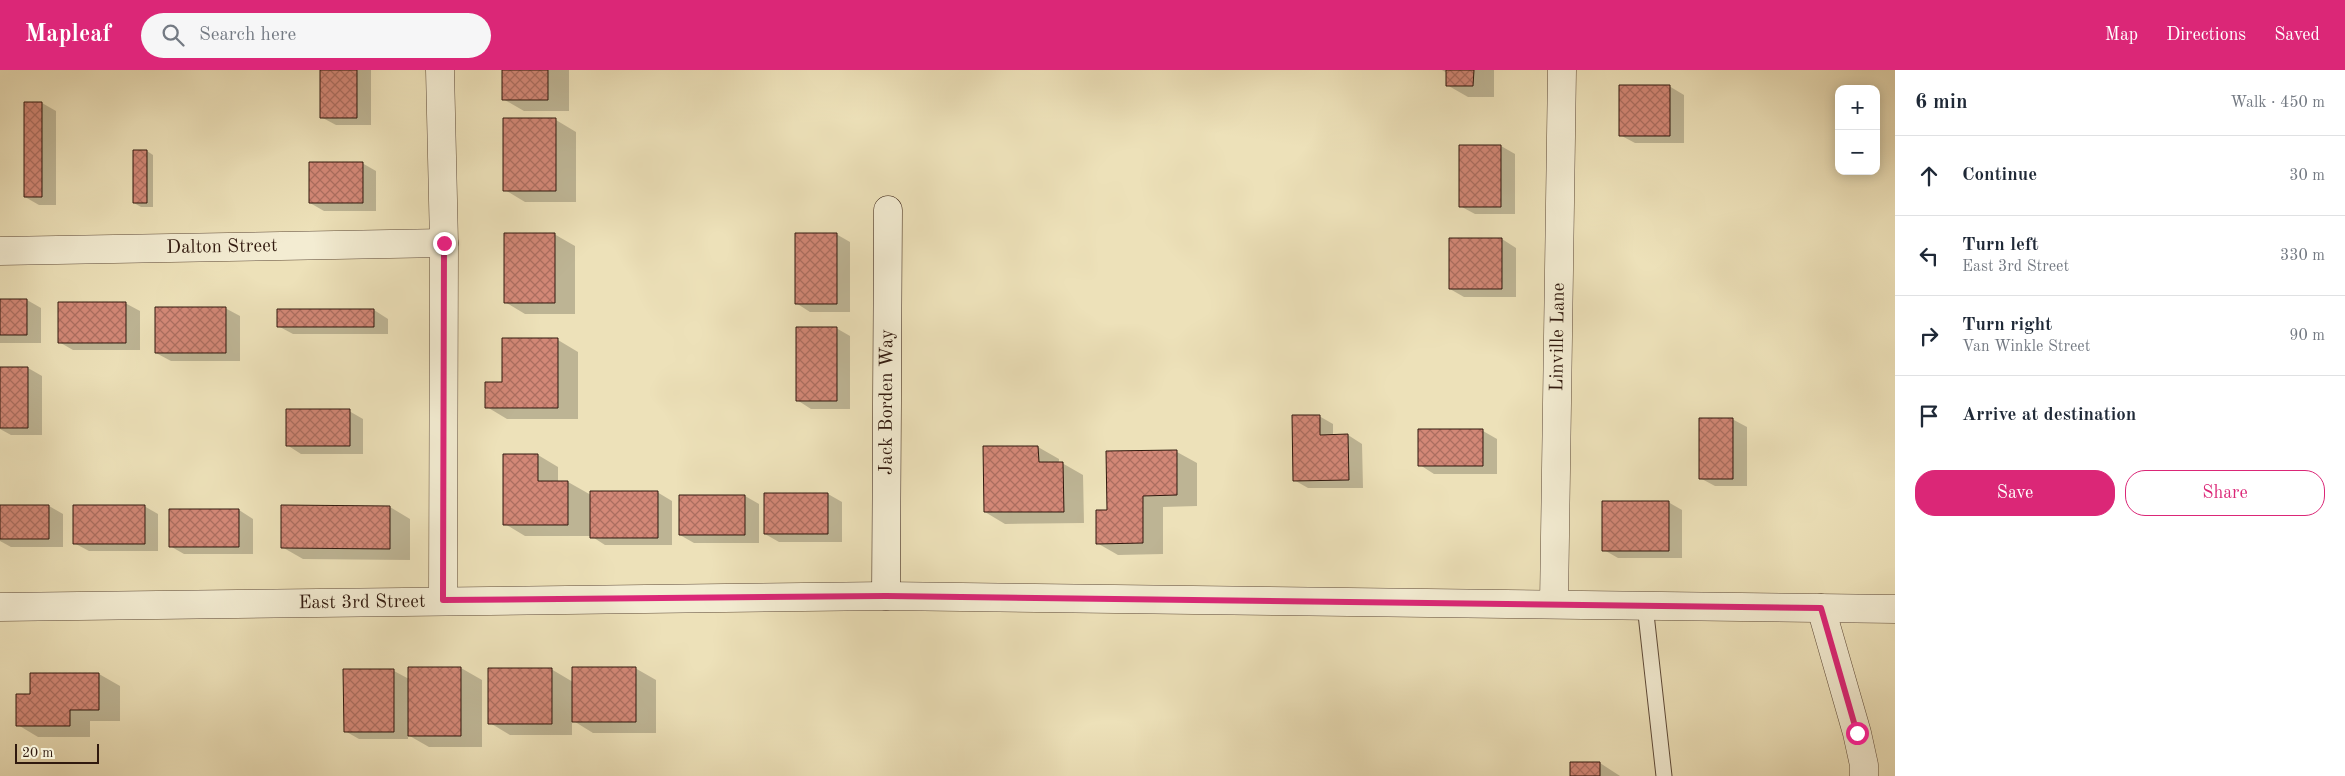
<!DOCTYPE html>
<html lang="en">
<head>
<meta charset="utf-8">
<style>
	body { margin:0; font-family:"Old Standard TT",serif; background:#f6f6f7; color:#1f2937 }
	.controls { position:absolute; right:15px; top:15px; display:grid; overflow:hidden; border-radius:10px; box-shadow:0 2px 12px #0003 }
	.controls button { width:45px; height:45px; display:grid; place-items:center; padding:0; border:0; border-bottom:1px solid #e0e1e3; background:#fff; color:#1f2937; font:25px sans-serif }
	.scale { position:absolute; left:15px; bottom:12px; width:84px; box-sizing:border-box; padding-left:5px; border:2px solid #30190e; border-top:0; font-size:14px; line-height:18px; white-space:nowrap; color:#30190e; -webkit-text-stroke:4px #f3ecd2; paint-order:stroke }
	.stop { position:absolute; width:15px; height:15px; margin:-11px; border:4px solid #db2777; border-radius:50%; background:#fff }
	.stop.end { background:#db2777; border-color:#fff; box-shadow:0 1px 5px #0008 }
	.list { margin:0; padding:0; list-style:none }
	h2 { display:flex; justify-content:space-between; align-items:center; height:65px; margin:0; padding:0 20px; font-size:21px }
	h2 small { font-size:16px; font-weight:400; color:#747a83 }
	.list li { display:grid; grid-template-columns:32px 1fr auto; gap:15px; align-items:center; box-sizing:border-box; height:80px; padding:0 20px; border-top:1px solid #e0e1e3 }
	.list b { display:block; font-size:19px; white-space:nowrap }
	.list p { margin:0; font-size:16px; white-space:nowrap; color:#747a83 }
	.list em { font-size:16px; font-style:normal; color:#747a83 }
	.actions { display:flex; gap:10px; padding:15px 20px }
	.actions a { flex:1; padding:11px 0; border:1px solid #db2777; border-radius:20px; text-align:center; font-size:18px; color:#db2777 }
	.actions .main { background:#db2777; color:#fff }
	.icon { flex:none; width:28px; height:28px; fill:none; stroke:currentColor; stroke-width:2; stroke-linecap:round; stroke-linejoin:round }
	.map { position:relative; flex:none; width:1895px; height:706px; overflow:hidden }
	header { display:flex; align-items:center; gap:30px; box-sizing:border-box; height:70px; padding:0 25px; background:#db2777; color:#fff }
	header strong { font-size:24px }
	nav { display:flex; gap:28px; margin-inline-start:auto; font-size:18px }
	.search { width:350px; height:45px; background:#f6f6f7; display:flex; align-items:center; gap:12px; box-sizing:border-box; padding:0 18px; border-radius:28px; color:#747a83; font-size:19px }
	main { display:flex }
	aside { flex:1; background:#fff }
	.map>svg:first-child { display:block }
	.shadow { fill:#0003 }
	.building { fill:url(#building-cross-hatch); stroke:#30190e }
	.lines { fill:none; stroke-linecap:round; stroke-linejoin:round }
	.lane-casing { stroke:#5f4b39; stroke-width:17 }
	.street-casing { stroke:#5f4b39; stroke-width:29 }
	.secondary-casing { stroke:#30190e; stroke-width:29 }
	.lane { stroke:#f3ecd2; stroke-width:15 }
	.street { stroke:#f3ecd2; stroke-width:28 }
	.secondary { stroke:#f3ecd2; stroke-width:28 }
	.route { stroke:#db2777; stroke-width:6 }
	.labels { text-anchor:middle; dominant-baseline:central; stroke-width:4; stroke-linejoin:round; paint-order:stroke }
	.street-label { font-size:19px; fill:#30190e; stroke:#f3ecd2 }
</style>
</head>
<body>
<header>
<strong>Mapleaf</strong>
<div class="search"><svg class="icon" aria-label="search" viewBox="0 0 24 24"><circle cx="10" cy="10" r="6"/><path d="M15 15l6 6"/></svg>Search here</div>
<nav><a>Map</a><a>Directions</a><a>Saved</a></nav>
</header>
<main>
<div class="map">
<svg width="1895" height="706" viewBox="0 0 1895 706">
	<defs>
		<pattern id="building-cross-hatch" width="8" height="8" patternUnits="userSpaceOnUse" patternTransform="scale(1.25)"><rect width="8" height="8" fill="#d38877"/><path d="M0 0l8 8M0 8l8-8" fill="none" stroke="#ac6e60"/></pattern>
	</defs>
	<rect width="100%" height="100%" fill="#ede1b9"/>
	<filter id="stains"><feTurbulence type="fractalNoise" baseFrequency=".004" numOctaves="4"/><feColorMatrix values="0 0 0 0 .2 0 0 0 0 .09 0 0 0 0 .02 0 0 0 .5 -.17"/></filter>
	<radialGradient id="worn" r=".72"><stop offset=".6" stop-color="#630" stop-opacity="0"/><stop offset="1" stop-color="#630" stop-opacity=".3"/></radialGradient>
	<path class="shadow" d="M 321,0 L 371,0 L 371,55 L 336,55 L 321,47 Z
		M 503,0 L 569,0 L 569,41 L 524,41 L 503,29 Z
		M 1442,0 L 1494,0 L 1494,27 L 1468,27 L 1447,15 L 1447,3 Z
		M 1669,16 L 1684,25 L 1684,73 L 1635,73 L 1620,65 Z
		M 42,33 L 56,41 L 56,135 L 39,135 L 25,127 Z
		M 556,50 L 576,62 L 576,132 L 525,132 L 505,120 Z
		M 1501,76 L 1515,84 L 1515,144 L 1475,144 L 1460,136 Z
		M 147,81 L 153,85 L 153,137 L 141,137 L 134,133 Z
		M 362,93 L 376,101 L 376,141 L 324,141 L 310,133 Z
		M 554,164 L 575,176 L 575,244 L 525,244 L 505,232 Z
		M 836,164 L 850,172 L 850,242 L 810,242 L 796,233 Z
		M 1502,169 L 1516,178 L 1516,227 L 1464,227 L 1450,219 Z
		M 0,230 L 27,230 L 41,238 L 41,273 L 0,273 Z
		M 125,233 L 140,241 L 140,280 L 73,280 L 59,272 Z
		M 225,238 L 240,246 L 240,291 L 171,291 L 156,283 Z
		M 374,240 L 388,249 L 388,264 L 293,264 L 278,256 Z
		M 836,258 L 850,266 L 850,339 L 811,339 L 797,330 Z
		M 558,270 L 578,282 L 578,349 L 507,349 L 487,337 L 503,313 Z
		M 0,298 L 28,298 L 42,306 L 42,365 L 11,365 L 0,359 Z
		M 349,341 L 363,349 L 363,384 L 301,384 L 287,375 Z
		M 1319,346 L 1333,354 L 1333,366 L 1348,365 L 1362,374 L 1363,418 L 1308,418 L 1294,410 Z
		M 1732,349 L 1747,357 L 1747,416 L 1715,416 L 1700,408 Z
		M 1420,361 L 1483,361 L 1497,369 L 1497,404 L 1434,404 L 1420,395 Z
		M 984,377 L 1038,377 L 1059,389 L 1059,393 L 1062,393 L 1083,405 L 1084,453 L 1005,454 L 985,442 Z
		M 1177,382 L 1197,393 L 1197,436 L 1163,437 L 1163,484 L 1118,485 L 1097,473 L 1108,441 Z
		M 538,385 L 558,397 L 558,412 L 568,412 L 591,425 L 657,422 L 672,431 L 672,475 L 605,475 L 591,466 L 525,466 L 505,454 Z
		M 828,424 L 842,432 L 842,472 L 779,472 L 765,464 Z
		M 745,426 L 759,434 L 759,473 L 694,473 L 680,465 Z
		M 1668,432 L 1682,440 L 1682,488 L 1618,488 L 1604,480 Z
		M 0,436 L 49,436 L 63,444 L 63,477 L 11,477 L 0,471 Z
		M 144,436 L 158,444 L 158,481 L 89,481 L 74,473 Z
		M 390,437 L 410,449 L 410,490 L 303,489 L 282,477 Z
		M 170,440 L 239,440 L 253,449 L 253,484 L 184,484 L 170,476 Z
		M 409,598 L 461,598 L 482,610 L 482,677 L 429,677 L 408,665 L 408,669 L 359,669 L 345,661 L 394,601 L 409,609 Z
		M 635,598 L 656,610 L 656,663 L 593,663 L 572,650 L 572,665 L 510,665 L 490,653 L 551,599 L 573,612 Z
		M 31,604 L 99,604 L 120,616 L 120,651 L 90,651 L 90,667 L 38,667 L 18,655 L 31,626 Z
		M 1600,693 L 1620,706 L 1571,706 Z"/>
	<path class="building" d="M 320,0 L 357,0 L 357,48 L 320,48 Z
		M 502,0 L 548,0 L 548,30 L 502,30 Z
		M 1446,0 L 1474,0 L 1473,16 L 1446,16 Z
		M 1619,15 L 1670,15 L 1670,66 L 1619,66 Z
		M 24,32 L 42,32 L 42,127 L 24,127 Z
		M 503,48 L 556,48 L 556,121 L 503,121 Z
		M 1459,75 L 1501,75 L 1501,137 L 1459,137 Z
		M 133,80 L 147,80 L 147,133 L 133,133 Z
		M 309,92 L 363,92 L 363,133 L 309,133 Z
		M 504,163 L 555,163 L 555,233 L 504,233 Z
		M 795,163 L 837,163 L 837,234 L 795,234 Z
		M 1449,168 L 1502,168 L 1502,219 L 1449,219 Z
		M 0,229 L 27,229 L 27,265 L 0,265 Z
		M 58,232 L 126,232 L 126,273 L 58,273 Z
		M 155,237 L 226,237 L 226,283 L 155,283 Z
		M 277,239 L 374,239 L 374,257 L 277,257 Z
		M 796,257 L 837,257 L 837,331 L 796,331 Z
		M 502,268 L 558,268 L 558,338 L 485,338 L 485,312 L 502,312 Z
		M 0,297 L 28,297 L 28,358 L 0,358 Z
		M 286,339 L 350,339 L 350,376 L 286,376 Z
		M 1292,345 L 1320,345 L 1320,365 L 1348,364 L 1349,410 L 1293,411 Z
		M 1699,348 L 1733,348 L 1733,409 L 1699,409 Z
		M 1418,359 L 1483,359 L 1483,396 L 1418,396 Z
		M 983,376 L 1038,376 L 1039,392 L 1063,392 L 1064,442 L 984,442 Z
		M 1177,380 L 1177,425 L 1143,426 L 1143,473 L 1096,474 L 1096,440 L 1107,440 L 1106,381 Z
		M 503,384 L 538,384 L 538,411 L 568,411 L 568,455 L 503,455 Z
		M 590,421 L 658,421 L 658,468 L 590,468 Z
		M 764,423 L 828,423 L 828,464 L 764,464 Z
		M 679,425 L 745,425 L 745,465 L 679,465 Z
		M 1602,431 L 1669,431 L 1669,481 L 1602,481 Z
		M 0,435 L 49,435 L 49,469 L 0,469 Z
		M 73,435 L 145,435 L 145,474 L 73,474 Z
		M 281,435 L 390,436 L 390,479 L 281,478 Z
		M 169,439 L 239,439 L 239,477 L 169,477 Z
		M 408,597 L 461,597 L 461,666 L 408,666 Z
		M 572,597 L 636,597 L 636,652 L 572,652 Z
		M 488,598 L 552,598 L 552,654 L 488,654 Z
		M 343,599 L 394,599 L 394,662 L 344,662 Z
		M 30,603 L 99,603 L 99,640 L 70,640 L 70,656 L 16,656 L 16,624 L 30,624 Z
		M 1570,692 L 1600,692 L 1600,706 L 1570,706 Z"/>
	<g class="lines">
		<g class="lane-casing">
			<path id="lane" d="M 1645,535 L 1664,706"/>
		</g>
		<g class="street-casing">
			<g id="street">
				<path d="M 440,0 L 444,173 L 443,530"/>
				<path id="s1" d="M 0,181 L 444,173"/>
				<path id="s2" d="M 1554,533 L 1562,0"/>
				<path id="s3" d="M 0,537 L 886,526 L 1895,539"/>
				<path d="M 1821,538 L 1857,663 L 1864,695 L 1864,706"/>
			</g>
		</g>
		<g class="secondary-casing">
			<g id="secondary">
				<path id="s4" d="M 886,526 L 888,140"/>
			</g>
		</g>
		<use href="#lane" class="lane"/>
		<use href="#street" class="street"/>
		<use href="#secondary" class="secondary"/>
	</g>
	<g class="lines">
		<path class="route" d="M 444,173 L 443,530 L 886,526 L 1821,538 L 1857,663"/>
	</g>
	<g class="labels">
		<g class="street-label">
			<text stroke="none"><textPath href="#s1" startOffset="222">Dalton Street</textPath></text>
			<text stroke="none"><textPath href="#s2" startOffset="266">Linville Lane</textPath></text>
			<text stroke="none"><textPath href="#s4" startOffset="194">Jack Borden Way</textPath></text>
			<text stroke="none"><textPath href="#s3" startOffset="362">East 3rd Street</textPath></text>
		</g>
	</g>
	<rect width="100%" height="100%" filter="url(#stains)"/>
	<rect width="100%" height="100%" fill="url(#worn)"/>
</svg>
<div class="controls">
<button>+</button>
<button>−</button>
</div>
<div class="scale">20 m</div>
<div class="stop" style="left:1857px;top:663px"></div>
<div class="stop end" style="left:444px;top:173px"></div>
</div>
<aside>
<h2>6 min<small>Walk · 450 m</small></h2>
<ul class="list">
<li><svg class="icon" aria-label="ahead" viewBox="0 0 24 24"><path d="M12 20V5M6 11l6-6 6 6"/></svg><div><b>Continue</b></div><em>30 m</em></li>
<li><svg class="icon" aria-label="left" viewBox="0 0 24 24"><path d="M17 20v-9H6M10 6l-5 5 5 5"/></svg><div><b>Turn left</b><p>East 3rd Street</p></div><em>330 m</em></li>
<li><svg class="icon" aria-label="right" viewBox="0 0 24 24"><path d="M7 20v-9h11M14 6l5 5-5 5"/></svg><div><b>Turn right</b><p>Van Winkle Street</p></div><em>90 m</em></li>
<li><svg class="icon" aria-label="arrive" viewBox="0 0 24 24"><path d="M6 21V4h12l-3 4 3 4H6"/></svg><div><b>Arrive at destination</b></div></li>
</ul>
<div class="actions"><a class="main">Save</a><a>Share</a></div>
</aside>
</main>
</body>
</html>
